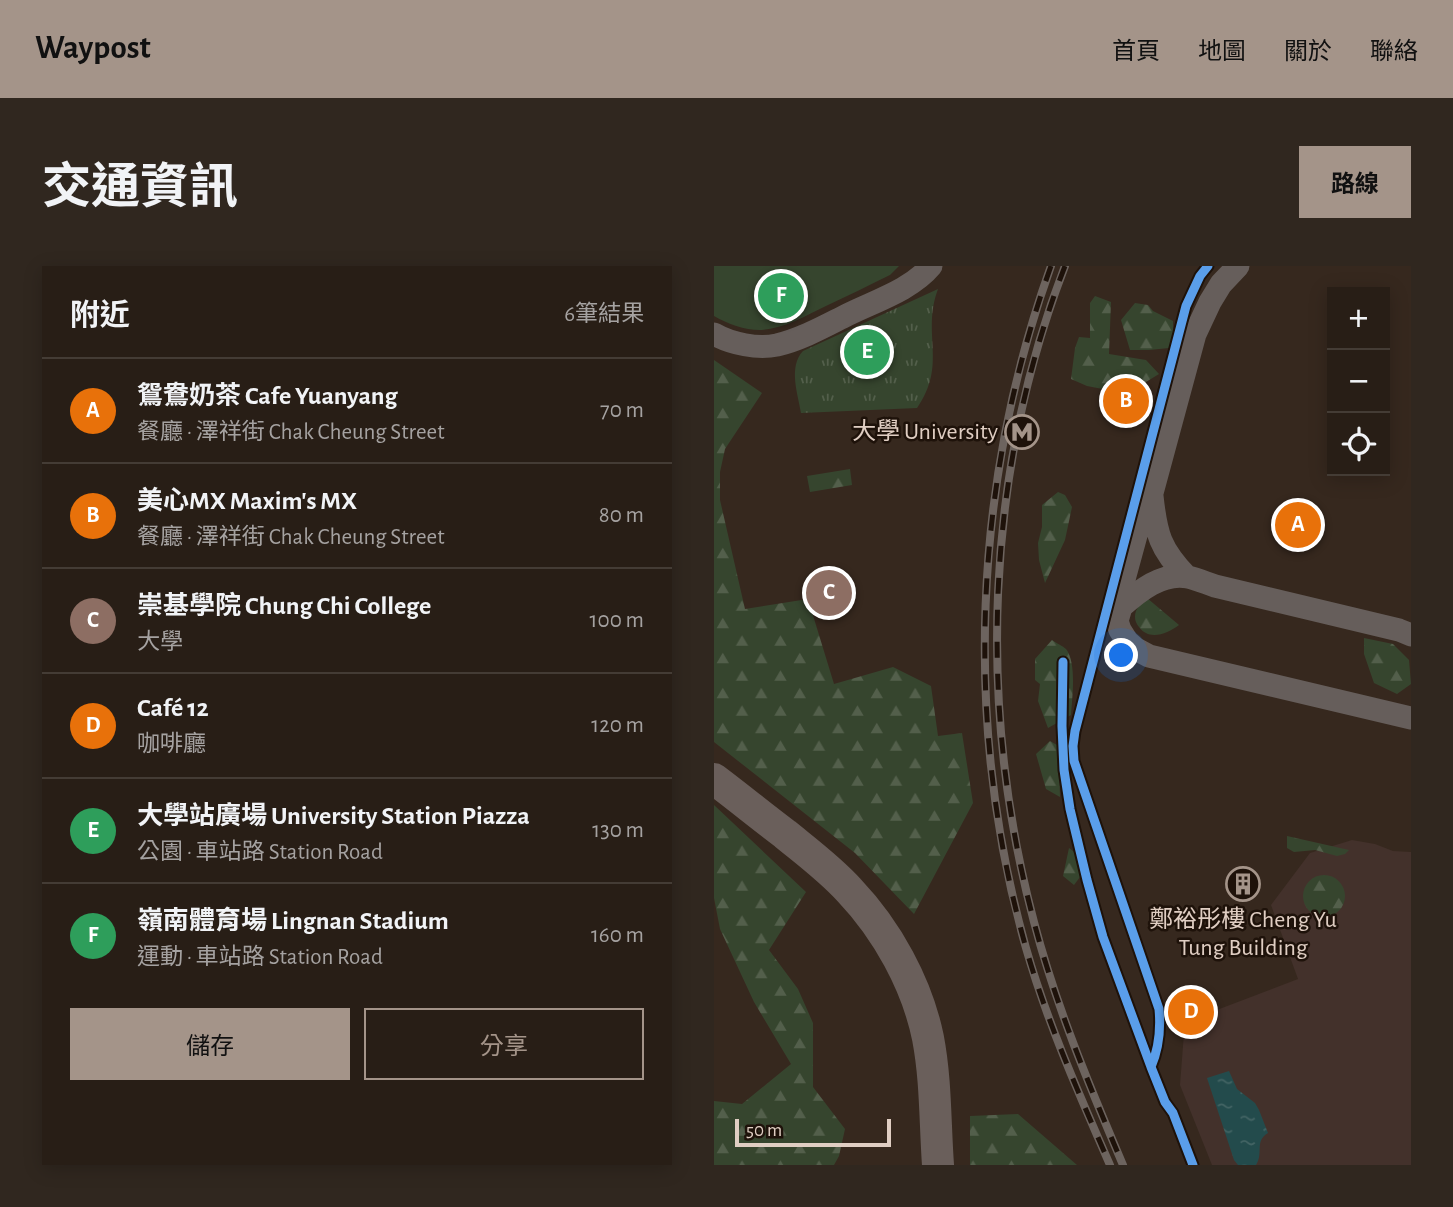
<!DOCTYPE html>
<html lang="zh-TW">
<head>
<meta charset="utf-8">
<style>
	body { margin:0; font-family:"Alegreya Sans","Noto Sans TC",sans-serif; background:#30271f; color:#f1f3f6 }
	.controls { position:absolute; right:21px; top:21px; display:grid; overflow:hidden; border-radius:0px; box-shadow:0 4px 18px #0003 }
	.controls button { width:63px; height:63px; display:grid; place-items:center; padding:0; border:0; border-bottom:2px solid #443c35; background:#281e16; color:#f1f3f6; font:35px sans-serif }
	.scale { position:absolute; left:21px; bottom:18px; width:156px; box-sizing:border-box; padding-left:7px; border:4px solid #e0cec3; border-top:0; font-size:19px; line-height:24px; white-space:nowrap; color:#e0cec3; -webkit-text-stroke:5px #1e120a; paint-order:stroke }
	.you { position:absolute; left:408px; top:390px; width:24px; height:24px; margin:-18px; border:5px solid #fff; border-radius:50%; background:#1a73e8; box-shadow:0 0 0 10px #1a73e833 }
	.badge { display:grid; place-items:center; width:46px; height:46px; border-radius:50%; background:#a49489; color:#fff; font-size:23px; font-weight:700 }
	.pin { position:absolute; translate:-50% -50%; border:4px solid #fff; box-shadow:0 2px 7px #0006 }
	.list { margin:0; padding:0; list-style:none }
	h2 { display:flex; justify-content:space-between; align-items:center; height:91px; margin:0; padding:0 28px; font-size:30px }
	h2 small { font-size:23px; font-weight:400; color:#a5a2a1 }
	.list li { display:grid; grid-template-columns:46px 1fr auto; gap:21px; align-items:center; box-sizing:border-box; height:105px; padding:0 28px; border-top:2px solid #443c35 }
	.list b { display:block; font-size:26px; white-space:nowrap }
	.list p { margin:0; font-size:23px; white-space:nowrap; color:#a5a2a1 }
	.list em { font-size:23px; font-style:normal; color:#a5a2a1 }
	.actions { display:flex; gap:14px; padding:21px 28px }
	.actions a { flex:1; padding:16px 0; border:2px solid #a49489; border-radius:0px; text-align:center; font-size:24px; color:#a49489 }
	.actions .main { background:#a49489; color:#111 }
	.icon { flex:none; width:38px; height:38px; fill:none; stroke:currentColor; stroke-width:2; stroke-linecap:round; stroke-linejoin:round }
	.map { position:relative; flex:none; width:697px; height:899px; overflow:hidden; border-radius:0px }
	header { display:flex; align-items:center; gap:42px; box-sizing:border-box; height:98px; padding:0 35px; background:#a49489; color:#111 }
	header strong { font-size:33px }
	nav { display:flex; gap:38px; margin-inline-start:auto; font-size:24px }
	.intro { display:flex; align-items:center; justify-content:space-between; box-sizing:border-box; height:168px; padding:0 42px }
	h1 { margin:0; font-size:49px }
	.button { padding:18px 32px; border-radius:0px; background:#a49489; color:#111; font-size:24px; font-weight:700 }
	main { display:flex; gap:42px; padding:0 42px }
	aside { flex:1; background:#281e16; border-radius:0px; box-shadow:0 4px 18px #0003 }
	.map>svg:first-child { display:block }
	.commercial { fill:#43312b }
	.green { fill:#36452e }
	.forest { fill:url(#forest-firs) }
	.park { fill:url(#park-tufts) }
	.water { fill:url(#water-ripples) }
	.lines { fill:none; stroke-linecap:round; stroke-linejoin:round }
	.minor { stroke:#665e5b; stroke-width:23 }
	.secondary { stroke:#6a5f5b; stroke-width:32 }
	.rail-casing { stroke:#6d645f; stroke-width:8 }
	.rail { stroke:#1e120a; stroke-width:5; stroke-dasharray:16; stroke-linecap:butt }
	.cycleway-casing { stroke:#1e120a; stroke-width:13 }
	.cycleway { stroke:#5a9eea; stroke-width:9 }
	.labels { text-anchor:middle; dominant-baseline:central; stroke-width:5; stroke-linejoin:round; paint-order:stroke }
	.poi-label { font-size:24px; fill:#e0cec3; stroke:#1e120a; text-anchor:end }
</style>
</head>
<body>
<header>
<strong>Waypost</strong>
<nav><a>首頁</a><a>地圖</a><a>關於</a><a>聯絡</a></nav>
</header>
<div class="intro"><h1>交通資訊</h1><a class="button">路線</a></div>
<main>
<aside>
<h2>附近<small>6筆結果</small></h2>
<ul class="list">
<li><span class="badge" style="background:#e8710a">A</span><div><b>鴛鴦奶茶 Cafe Yuanyang</b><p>餐廳 · 澤祥街 Chak Cheung Street</p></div><em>70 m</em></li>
<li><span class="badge" style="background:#e8710a">B</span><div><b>美心MX Maxim's MX</b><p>餐廳 · 澤祥街 Chak Cheung Street</p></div><em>80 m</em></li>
<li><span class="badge" style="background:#8d6e63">C</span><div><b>崇基學院 Chung Chi College</b><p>大學</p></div><em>100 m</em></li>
<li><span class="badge" style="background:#e8710a">D</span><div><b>Café 12</b><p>咖啡廳</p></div><em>120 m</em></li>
<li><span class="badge" style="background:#2e9e5b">E</span><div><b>大學站廣場 University Station Piazza</b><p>公園 · 車站路 Station Road</p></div><em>130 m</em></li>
<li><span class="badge" style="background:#2e9e5b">F</span><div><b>嶺南體育場 Lingnan Stadium</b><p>運動 · 車站路 Station Road</p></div><em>160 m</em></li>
</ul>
<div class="actions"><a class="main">儲存</a><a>分享</a></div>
</aside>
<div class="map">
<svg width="697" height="899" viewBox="0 0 697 899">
	<defs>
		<pattern id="forest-firs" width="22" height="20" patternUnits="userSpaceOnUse" patternTransform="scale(1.75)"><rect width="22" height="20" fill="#36452e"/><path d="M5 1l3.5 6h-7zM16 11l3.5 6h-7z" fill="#535f4b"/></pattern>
		<pattern id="park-tufts" width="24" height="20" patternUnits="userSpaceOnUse" patternTransform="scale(1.75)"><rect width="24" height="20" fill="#36452e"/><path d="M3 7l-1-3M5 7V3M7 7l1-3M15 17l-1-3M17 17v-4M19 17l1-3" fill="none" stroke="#535f4b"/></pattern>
		<pattern id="water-ripples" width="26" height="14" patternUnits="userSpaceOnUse" patternTransform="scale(1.75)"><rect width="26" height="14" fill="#234b4c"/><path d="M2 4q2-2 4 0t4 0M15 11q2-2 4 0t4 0" fill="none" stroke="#436464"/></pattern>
	</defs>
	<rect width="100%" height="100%" fill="#36281e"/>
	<path class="commercial" d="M 638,574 L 661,578 L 679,585 L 697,586 L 697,899 L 498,899 L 466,819 L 470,767 L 466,758 L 584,713 L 557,639 L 596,587 Z"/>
	<path class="green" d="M 0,0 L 185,0 L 176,9 C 154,20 133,30 112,40 C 91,50 70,63 46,64 C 30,64 14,58 0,50 Z"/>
	<path class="forest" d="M 381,30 L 397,36 L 395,88 L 432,94 L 445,108 L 427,119 L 420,129 L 373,120 L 357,113 L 361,82 L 365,71 L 376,72 L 376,37 Z
		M 421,37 L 434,39 L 439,45 L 459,55 L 459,68 L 455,82 L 435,84 L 416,84 L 407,54 Z
		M 0,94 L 48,127 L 11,183 L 6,206 L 6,234 L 31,343 L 94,333 L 120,418 L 179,401 L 217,420 L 224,470 L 248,467 L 259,537 L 200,648 L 141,587 L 0,476 Z
		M 136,203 L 138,219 L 96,226 L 93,210 Z
		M 344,226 L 351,229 L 358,241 L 351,274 L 331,317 L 325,294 L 324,277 L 328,261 L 328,239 Z
		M 433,332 L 465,359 C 453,368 435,375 425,361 C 421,356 420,351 422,345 C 424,340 429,336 433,332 Z
		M 650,372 L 679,378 L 695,394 L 697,418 L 683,428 L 660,417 L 650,388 Z
		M 338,374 C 342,377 349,380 352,383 C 363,397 358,433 357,449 L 334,462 L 324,435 L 326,418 L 321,414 L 321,393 Z
		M 336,475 L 343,479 L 345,498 L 346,531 L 332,523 L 322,488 Z
		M 0,539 L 92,626 L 55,684 L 84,723 L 99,757 L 99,821 L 131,863 L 125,890 L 120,899 L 0,899 L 0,835 L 28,838 L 77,798 L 40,736 L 6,663 L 0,632 Z
		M 573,570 L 635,584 L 631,588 L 623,590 L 601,584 L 580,586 L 573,582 Z
		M 355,582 L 364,589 L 366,611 L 360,619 L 349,610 Z
		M589 630a21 21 0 1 1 42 0a21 21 0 1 1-42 0Z
		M 304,848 L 363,899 L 256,899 L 256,850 Z"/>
	<path class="park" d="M 224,23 C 207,68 234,98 203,142 L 87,147 C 84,128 74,101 89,85 Z"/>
	<path class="water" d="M 515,805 L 523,823 L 541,837 L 545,844 L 554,867 C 540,875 550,887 542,899 L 524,899 L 520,894 L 493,812 Z"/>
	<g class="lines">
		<path class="minor" d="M 524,0 L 507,18 L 496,36 L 481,68 L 438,227 L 424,262 L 409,317 L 407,341 L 403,355 L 406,364 L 413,375 L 422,383 L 435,390 L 697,452
			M 0,68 C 17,78 44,83 63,79 C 88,73 111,60 133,49 C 161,35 197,24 217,0
			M 438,230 C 442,268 446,283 473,311
			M 407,341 C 425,325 448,306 474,311 C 483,313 492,317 501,320 L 685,364 L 697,369"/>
		<path class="secondary" d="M 0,513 C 24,531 47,550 71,568 C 93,586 116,603 135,624 C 173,664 203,718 214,772 C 222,814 221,857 224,899"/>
		<g class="rail-casing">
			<path id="rail" d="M 337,0 C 259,217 249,459 312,682 C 333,756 365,828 396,899
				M 351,0 C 271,207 263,441 320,656 C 342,740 375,819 409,899"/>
		</g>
		<use href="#rail" class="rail"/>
		<g class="cycleway-casing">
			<path id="cycleway" d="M 349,396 L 348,460 L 350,504 L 356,543 L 373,614 L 389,671 L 437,801 L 451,836 L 459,847 L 479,899
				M 437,801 C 445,782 447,764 445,743 L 360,495 L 359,480 L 361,465 L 472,40 L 486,10 L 494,0"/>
		</g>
		<use href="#cycleway" class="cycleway"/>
	</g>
	<defs>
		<g id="metro-ring" transform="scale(1.75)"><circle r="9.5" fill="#1e120a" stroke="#a49489" stroke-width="1.5"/><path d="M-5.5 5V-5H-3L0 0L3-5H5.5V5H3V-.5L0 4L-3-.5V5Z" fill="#a49489"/></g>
		<g id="building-ring" transform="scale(1.75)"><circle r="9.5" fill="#1e120a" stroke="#a49489" stroke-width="1.5"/><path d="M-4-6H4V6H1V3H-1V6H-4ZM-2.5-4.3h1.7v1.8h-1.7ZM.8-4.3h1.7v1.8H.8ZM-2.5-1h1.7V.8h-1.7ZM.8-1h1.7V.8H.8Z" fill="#a49489"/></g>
	</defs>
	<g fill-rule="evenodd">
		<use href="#metro-ring" x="308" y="166"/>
		<use href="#building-ring" x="529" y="618"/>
	</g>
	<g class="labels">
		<g class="poi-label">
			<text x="284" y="166">大學 University</text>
			<text x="529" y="654" text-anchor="middle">鄭裕彤樓 Cheng Yu<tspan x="529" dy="28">Tung Building</tspan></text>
		</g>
	</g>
</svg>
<div class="controls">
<button>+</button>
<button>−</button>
<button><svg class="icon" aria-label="locate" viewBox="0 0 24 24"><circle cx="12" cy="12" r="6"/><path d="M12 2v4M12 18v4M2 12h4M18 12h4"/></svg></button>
</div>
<div class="scale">50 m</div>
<div class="you"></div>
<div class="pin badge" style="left:584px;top:259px;background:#e8710a">A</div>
<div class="pin badge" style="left:412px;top:135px;background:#e8710a">B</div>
<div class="pin badge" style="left:115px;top:327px;background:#8d6e63">C</div>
<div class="pin badge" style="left:477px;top:746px;background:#e8710a">D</div>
<div class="pin badge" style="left:153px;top:86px;background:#2e9e5b">E</div>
<div class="pin badge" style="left:67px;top:30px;background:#2e9e5b">F</div>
</div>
</main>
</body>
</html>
